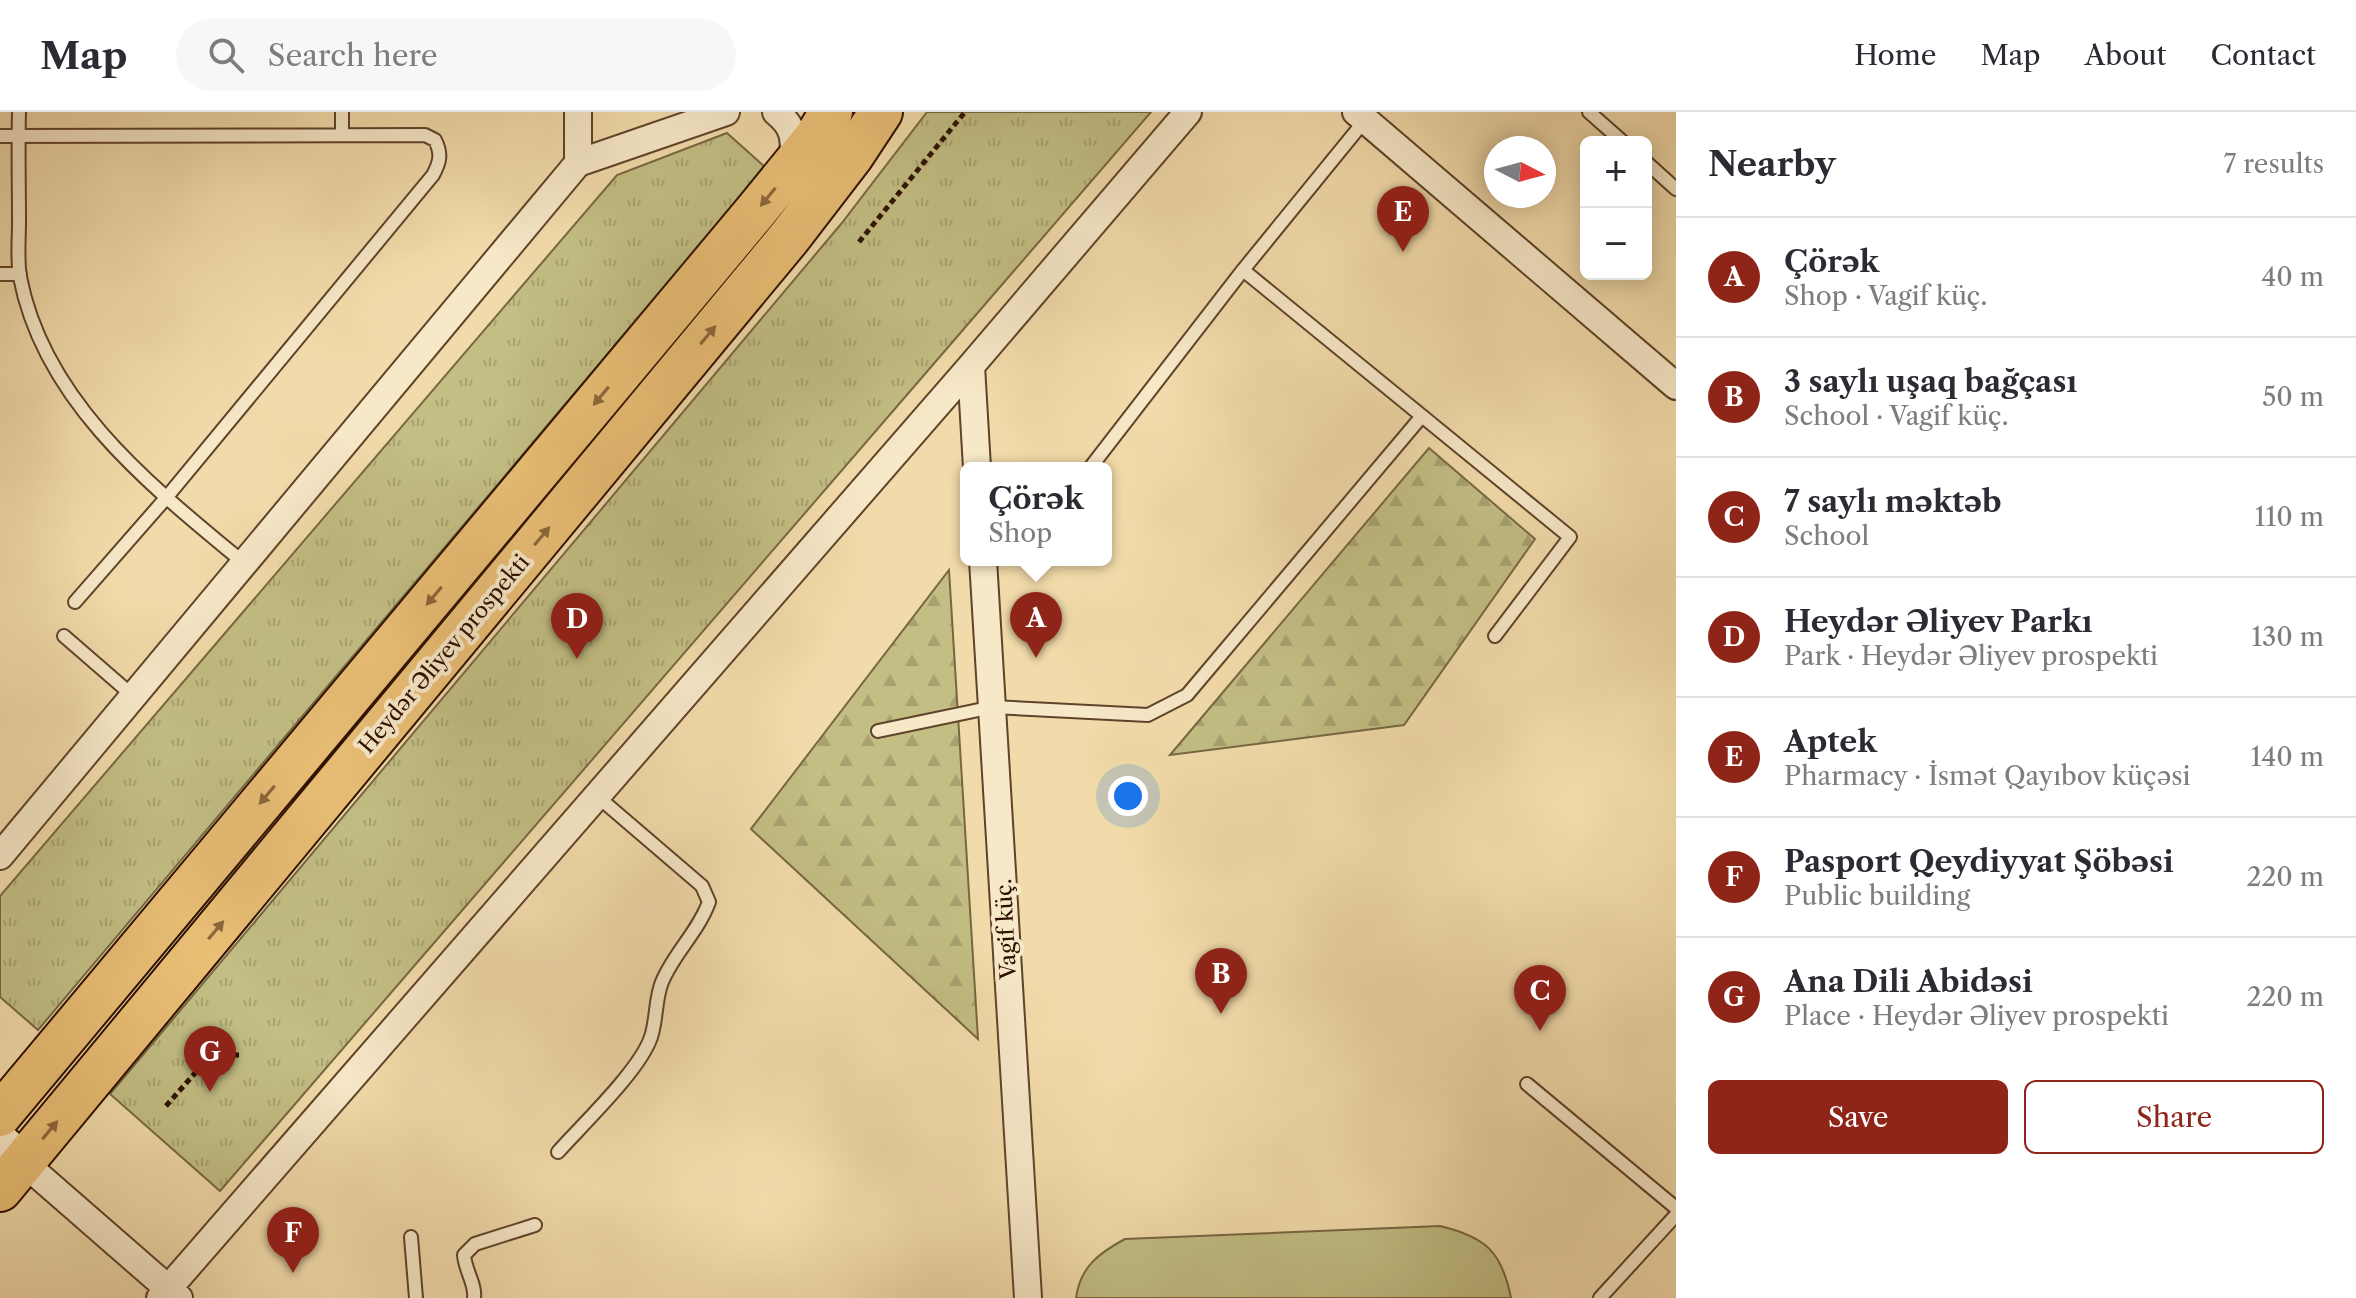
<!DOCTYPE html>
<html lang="en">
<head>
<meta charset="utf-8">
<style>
	body { margin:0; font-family:"Libre Caslon Text",serif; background:#f7f7f7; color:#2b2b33 }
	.controls { position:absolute; right:24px; top:24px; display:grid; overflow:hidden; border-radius:12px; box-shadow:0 4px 20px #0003 }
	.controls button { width:72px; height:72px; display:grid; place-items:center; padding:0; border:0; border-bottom:2px solid #e1e1e2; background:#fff; color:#2b2b33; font:40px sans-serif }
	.compass { position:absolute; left:1484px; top:24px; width:72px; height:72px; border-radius:50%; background:#fff; box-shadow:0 4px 20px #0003; rotate:96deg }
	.you { position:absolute; left:1128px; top:684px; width:28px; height:28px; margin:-20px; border:6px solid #fff; border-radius:50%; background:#1a73e8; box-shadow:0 0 0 12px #1a73e833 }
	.badge { display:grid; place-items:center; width:52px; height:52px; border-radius:50%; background:#8f2418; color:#fff; font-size:26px; font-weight:700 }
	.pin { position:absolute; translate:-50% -66px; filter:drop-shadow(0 2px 4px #0008) }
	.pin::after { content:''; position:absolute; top:42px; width:28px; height:24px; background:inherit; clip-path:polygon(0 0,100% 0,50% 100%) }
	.popup { position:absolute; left:960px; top:350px; width:152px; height:104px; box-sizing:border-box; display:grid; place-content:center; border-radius:12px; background:#fff; filter:drop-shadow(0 2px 6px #0005); font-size:26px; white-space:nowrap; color:#7c7c81 }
	.popup b { font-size:30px; color:#2b2b33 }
	.popup::after { content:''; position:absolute; left:50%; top:100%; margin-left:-16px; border:16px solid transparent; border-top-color:#fff }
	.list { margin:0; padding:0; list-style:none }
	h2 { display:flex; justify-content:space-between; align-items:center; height:104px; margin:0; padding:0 32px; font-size:34px }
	h2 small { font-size:26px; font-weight:400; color:#7c7c81 }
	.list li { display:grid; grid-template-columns:52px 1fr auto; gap:24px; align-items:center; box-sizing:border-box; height:120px; padding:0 32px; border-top:2px solid #e1e1e2 }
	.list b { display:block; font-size:30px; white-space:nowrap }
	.list p { margin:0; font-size:26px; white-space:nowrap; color:#7c7c81 }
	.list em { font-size:26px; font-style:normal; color:#7c7c81 }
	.actions { display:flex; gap:16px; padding:24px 32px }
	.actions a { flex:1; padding:18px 0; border:2px solid #8f2418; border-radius:12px; text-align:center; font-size:28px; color:#8f2418 }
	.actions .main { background:#8f2418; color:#fff }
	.icon { flex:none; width:44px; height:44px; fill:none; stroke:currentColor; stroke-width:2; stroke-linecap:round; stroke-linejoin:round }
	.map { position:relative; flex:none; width:1676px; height:1186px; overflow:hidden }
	header { display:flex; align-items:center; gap:48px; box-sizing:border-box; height:112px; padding:0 40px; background:#fff; border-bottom:2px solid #e1e1e2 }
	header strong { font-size:38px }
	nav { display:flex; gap:44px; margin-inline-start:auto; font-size:28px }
	.search { width:560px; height:72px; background:#f7f7f7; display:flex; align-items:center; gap:20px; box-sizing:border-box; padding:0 28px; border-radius:44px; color:#7c7c81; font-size:30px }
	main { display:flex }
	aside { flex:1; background:#fff }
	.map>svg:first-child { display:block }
	.forest { fill:url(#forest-firs); stroke:#786742; stroke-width:2 }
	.park { fill:url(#park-tufts); stroke:#786742; stroke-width:2 }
	.pitch { fill:#c2be84; stroke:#786742; stroke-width:2 }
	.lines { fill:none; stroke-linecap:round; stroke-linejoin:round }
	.lane-casing { stroke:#5f432a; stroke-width:16 }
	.street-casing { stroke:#5f432a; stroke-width:30 }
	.secondary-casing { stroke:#2e1000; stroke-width:40 }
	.primary-casing { stroke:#2e1000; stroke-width:46 }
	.path { stroke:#2e1000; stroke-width:5; stroke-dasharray:6 4; stroke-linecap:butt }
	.lane { stroke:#f7e8c8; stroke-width:12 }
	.street { stroke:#f7e8c8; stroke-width:26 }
	.secondary { stroke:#f7e8c8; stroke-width:36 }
	.primary { stroke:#e9be75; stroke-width:42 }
	.oneway { fill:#8c673a }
	.labels { text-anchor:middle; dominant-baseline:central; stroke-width:8; stroke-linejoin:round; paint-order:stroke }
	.street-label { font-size:22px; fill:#2e1000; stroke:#f7e8c8 }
</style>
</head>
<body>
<header>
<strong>Map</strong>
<div class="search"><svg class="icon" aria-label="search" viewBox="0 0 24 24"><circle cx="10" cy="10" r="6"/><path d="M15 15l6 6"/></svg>Search here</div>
<nav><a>Home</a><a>Map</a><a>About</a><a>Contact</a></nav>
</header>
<main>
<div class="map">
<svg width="1676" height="1186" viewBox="0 0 1676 1186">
	<defs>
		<pattern id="forest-firs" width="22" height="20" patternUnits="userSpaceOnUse" patternTransform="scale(2)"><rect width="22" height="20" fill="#c2be84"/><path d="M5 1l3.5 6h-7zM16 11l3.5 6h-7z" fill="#a7a270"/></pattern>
		<pattern id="park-tufts" width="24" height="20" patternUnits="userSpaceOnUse" patternTransform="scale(2)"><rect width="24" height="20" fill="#c2be84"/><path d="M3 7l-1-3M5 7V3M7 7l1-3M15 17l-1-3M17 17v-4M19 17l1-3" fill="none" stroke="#a7a270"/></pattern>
	</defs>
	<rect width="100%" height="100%" fill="#f2dbaa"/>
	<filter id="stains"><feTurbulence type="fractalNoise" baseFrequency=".0025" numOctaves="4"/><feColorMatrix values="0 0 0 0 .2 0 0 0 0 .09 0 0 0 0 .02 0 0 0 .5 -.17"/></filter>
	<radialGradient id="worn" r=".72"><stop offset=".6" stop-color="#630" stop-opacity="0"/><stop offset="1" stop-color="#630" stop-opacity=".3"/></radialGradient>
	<path class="forest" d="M 1429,336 L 1535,427 L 1404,613 L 1170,643 Z
		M 949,458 L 978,927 L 751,717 Z"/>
	<path class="park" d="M 927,0 L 1151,0 L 220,1079 L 110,982 L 841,112 Z
		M 727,21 L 765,55 L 38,918 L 0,885 L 0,784 L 617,63 Z"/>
	<path class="pitch" d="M 1440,1114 C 1486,1125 1502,1140 1511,1186 L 1076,1186 C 1080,1155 1099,1141 1125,1127 Z"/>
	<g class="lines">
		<g class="lane-casing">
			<path id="lane" d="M 19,0 C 18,37 19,73 19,110 C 19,127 17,147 20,165 C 44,290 151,374 244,451
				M 1589,0 L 1623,30
				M 342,22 L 342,0
				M 0,24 L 425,23 L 435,28 C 442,42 440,50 433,63 L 166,386 L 75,490
				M 1646,50 L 1676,77
				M 1243,158 L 1422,304
				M 0,162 L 20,162
				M 1090,356 L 1243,158 L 1366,7
				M 64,524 L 132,583
				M 878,619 L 993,595 L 1148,603 L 1187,583 L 1422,304 L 1570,425 L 1495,524
				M 1527,972 L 1676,1096
				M 558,1040 C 583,1012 640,958 651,925 C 657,907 655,887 662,870 C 674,841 698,820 709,790 L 702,774 L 597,684
				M 411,1125 L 416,1186
				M 474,1186 C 476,1173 465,1158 464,1143 L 475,1132 L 535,1113
				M 1600,1186 L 1676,1103"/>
		</g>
		<g class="street-casing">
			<path id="street" d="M 776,0 C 796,16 794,28 794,52
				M 1356,0 L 1676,274
				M 578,51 L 726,0
				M 971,254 L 977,356
				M 983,448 L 1028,1186
				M 0,744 L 578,51 L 578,0
				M 23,1050 L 179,1186
				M 160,1186 L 971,254 L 1188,0"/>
		</g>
		<g class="secondary-casing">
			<path id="secondary" d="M 0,1029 L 23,1050"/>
		</g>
		<g class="primary-casing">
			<path id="primary" d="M 0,1003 L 755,100 L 816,25 L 831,0
				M 0,1078 L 789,126 L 852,44 L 881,0"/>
		</g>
		<path class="path" d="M 859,130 L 965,0
			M 166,994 L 211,943 L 241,943"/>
		<use href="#lane" class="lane"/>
		<use href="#street" class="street"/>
		<use href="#secondary" class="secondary"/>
		<use href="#primary" class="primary"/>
	</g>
	<defs><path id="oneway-solid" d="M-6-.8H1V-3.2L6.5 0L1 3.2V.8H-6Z" transform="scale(2)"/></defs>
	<g class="oneway">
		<use href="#oneway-solid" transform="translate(768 85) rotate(129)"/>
		<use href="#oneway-solid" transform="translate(708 223) rotate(-50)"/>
		<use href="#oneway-solid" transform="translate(601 284) rotate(130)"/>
		<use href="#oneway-solid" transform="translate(542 424) rotate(-50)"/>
		<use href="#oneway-solid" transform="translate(434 484) rotate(130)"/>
		<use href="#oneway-solid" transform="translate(267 683) rotate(130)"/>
		<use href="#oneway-solid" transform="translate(216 818) rotate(-50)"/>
		<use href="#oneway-solid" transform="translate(50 1018) rotate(-50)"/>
	</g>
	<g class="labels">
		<g class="street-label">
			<text transform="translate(444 542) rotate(-50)">Heydər Əliyev prospekti</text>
			<text transform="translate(1006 817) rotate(-93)">Vagif küç.</text>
		</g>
	</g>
	<rect width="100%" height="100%" filter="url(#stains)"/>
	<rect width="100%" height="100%" fill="url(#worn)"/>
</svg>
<div class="controls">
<button>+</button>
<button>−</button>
</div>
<svg class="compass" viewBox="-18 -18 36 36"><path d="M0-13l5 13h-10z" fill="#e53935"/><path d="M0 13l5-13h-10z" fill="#7c7c81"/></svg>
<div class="you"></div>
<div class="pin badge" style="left:1036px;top:546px">A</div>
<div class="popup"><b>Çörək</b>Shop</div>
<div class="pin badge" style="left:1221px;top:902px">B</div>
<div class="pin badge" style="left:1540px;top:919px">C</div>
<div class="pin badge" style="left:577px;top:547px">D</div>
<div class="pin badge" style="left:1403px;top:140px">E</div>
<div class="pin badge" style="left:293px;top:1161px">F</div>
<div class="pin badge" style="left:210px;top:980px">G</div>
</div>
<aside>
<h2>Nearby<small>7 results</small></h2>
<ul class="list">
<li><span class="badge">A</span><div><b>Çörək</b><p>Shop · Vagif küç.</p></div><em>40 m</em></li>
<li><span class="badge">B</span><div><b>3 saylı uşaq bağçası</b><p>School · Vagif küç.</p></div><em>50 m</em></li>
<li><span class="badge">C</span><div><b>7 saylı məktəb</b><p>School</p></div><em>110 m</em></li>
<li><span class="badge">D</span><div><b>Heydər Əliyev Parkı</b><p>Park · Heydər Əliyev prospekti</p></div><em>130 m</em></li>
<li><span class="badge">E</span><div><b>Aptek</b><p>Pharmacy · İsmət Qayıbov küçəsi</p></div><em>140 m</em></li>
<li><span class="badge">F</span><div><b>Pasport Qeydiyyat Şöbəsi</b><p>Public building</p></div><em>220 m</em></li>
<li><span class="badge">G</span><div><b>Ana Dili Abidəsi</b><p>Place · Heydər Əliyev prospekti</p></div><em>220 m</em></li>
</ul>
<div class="actions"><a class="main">Save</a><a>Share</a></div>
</aside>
</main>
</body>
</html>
